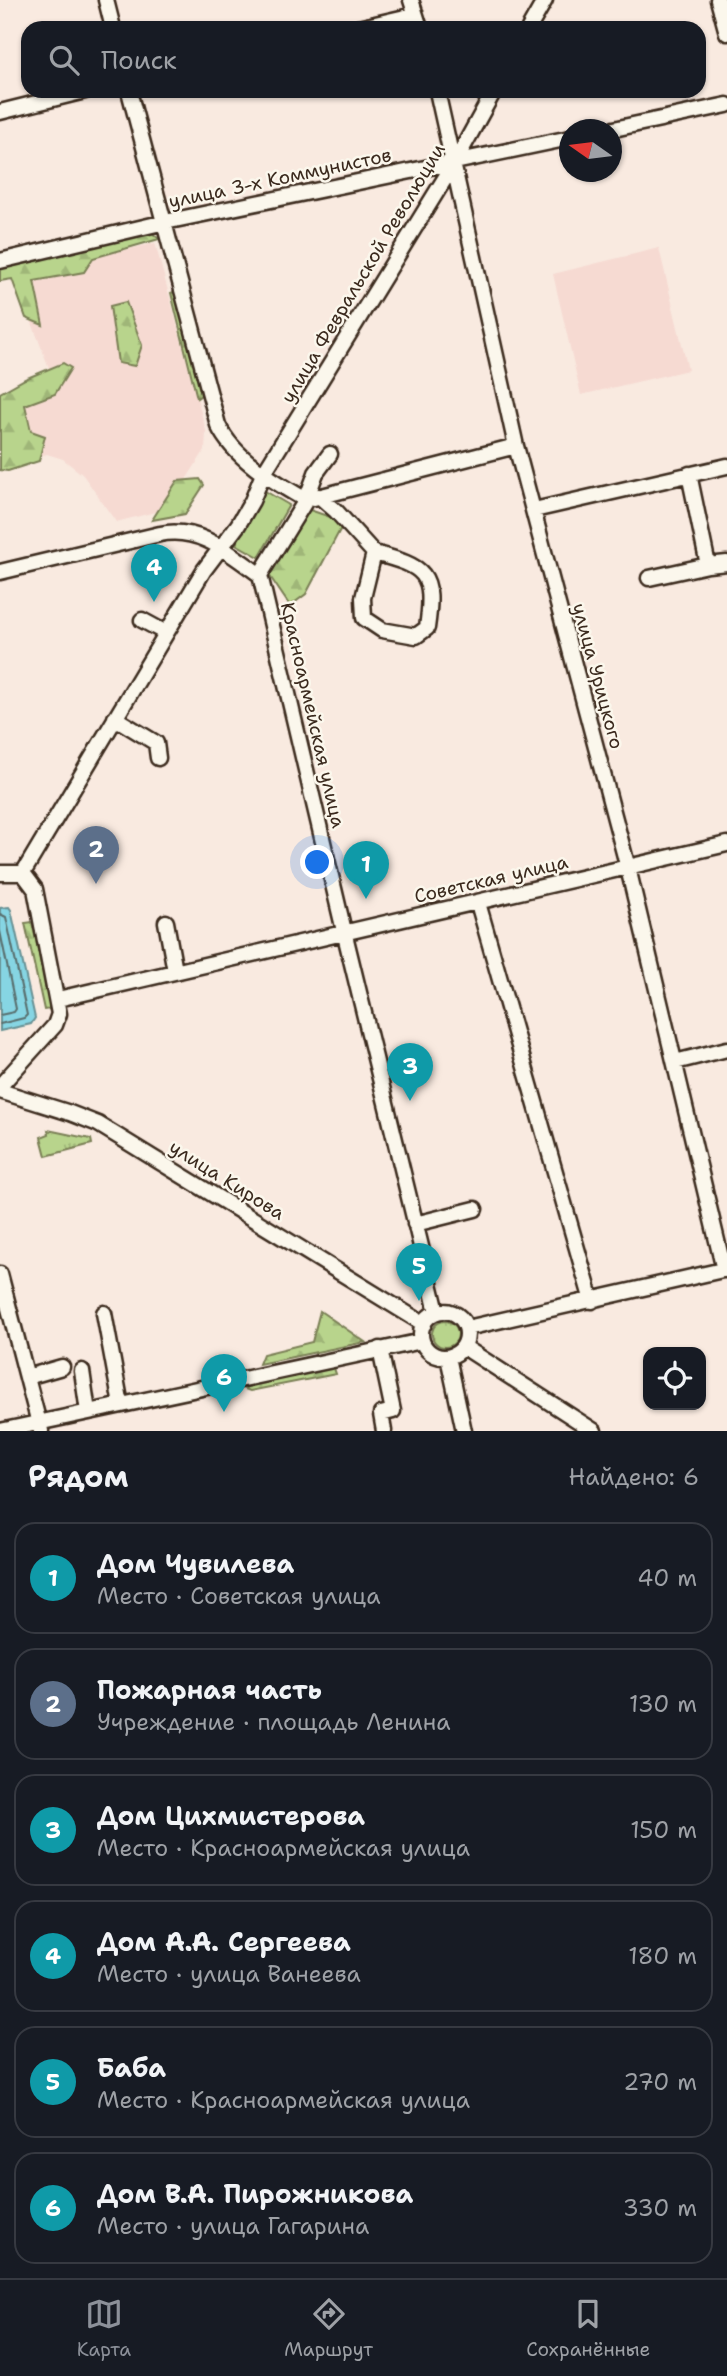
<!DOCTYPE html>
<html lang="ru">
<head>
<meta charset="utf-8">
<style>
	body { margin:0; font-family:"Shantell Sans",sans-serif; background:#242831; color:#f1f3f6 }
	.controls { position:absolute; right:21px; bottom:21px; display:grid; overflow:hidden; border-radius:14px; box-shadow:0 2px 5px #0004 }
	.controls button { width:63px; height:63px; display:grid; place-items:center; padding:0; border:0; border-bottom:2px solid #363941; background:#171b24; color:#f1f3f6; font:35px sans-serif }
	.compass { position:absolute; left:559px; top:119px; width:63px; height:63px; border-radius:50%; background:#171b24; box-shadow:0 2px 5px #0004; rotate:284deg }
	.you { position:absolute; left:318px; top:863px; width:24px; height:24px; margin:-18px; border:5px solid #fff; border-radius:50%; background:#1a73e8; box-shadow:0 0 0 10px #1a73e833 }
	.badge { display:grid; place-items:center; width:46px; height:46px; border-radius:50%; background:#8c9099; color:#fff; font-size:23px; font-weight:700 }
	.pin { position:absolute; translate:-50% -58px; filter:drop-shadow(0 2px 4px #0008) }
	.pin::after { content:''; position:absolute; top:37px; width:24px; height:21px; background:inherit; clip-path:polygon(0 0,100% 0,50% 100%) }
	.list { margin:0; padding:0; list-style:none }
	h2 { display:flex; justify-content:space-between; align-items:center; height:91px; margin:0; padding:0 28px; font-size:30px }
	h2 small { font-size:23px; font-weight:400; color:#9ea1a6 }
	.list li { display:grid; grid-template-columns:46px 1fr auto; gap:21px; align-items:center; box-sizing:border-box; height:112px; margin:0 14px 14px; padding:0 14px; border:2px solid #363941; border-radius:21px }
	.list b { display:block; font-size:26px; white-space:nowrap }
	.list p { margin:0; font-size:23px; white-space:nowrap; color:#9ea1a6 }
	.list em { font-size:23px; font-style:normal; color:#9ea1a6 }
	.icon { flex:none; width:38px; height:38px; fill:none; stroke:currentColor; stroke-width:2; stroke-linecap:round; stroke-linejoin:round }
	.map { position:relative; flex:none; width:727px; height:1431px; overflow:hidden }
	.search { position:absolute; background:#171b24; box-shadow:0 2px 5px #0004; left:21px; right:21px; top:21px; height:77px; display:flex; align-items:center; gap:18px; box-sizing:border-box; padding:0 24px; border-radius:21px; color:#9ea1a6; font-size:26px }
	.sheet { height:847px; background:#171b24 }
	nav { display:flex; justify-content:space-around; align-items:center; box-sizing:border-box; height:98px; border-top:2px solid #363941; background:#171b24; font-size:19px; color:#9ea1a6 }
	nav a { display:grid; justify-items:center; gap:4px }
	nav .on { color:#8c9099 }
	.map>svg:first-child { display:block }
	.built { fill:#f6dad2 }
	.grass { fill:url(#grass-tufts); stroke:#7a7f55; stroke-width:2 }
	.forest { fill:url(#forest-firs); stroke:#7a7f55; stroke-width:2 }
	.park { fill:#b8d48c; stroke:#7a7f55; stroke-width:2 }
	.water { fill:#86d5e3; stroke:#689194; stroke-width:2 }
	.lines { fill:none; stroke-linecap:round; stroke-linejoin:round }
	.shore { stroke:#596e6d; stroke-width:2 }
	.minor-casing { stroke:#3b2a1e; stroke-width:19 }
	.minor { stroke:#fbf7ec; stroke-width:14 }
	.labels { text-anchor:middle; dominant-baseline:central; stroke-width:5; stroke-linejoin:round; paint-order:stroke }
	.street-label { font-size:19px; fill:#3b2a1e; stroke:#fbf7ec }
</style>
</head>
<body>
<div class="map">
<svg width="727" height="1431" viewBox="0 0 727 1431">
	<defs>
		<pattern id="grass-tufts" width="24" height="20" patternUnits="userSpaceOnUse" patternTransform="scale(1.75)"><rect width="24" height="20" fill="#b8d48c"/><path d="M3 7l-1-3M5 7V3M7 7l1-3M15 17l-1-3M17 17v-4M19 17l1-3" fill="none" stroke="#9fb678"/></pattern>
		<pattern id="forest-firs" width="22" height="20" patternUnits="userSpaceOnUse" patternTransform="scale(1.75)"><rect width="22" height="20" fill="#b8d48c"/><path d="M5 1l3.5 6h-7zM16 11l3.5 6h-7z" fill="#9fb678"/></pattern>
	</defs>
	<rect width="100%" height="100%" fill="#f9eae0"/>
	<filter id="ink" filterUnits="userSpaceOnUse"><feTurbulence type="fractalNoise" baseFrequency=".0143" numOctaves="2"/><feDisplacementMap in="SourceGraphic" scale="14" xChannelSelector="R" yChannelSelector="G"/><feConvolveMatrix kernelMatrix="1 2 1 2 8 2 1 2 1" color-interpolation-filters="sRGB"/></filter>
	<g filter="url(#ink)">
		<path class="built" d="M 155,243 L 206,431 L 205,450 L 167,509 L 116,522 L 83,475 L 63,459 L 47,454 L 0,468 L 0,394 L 52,376 L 14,275 Z
			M 659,248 L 688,370 L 581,395 L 553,274 Z"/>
		<path class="grass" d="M 48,1130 L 91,1139 L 92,1144 L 46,1156 L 41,1137 L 49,1134 Z
			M432 1334a13 13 0 1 1 26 0a13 13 0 1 1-26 0Z"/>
		<path class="forest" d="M 149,230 L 159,239 L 93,258 L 84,272 L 34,281 L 43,325 L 26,318 L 12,279 L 0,281 L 0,268 Z
			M 188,287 L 204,393 L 197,398 L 171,293 Z
			M 126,302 L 142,345 L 135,366 L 118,363 L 110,306 Z
			M 63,363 L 71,368 L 55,394 L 25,405 L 31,431 L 45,436 L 39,461 L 8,471 L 0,470 L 0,393 L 25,379 Z
			M 200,479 L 204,485 L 185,514 L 152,520 L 177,481 Z
			M 307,509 L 336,519 L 341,528 L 306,594 L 290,606 L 269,575 Z
			M 32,922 L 51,1009 L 44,1010 L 25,923 Z
			M 320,1311 L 365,1342 L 259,1364 L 263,1354 L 312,1342 Z
			M 333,1365 L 336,1374 L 250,1391 L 236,1386 Z"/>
		<path class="park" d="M 265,491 L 289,505 L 259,557 L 236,544 Z"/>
		<path class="water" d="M 9,907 L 11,910 L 35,1018 L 31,1024 L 0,1031 L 0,908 Z"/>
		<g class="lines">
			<path class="shore" d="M 0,914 L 6,917 L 27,1015 L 24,1018 L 0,1024
				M 0,931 L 16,1009 L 14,1012 L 0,1015"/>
			<g class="minor-casing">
				<path id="minor" d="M 106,0 L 113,28
					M 411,0 L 420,28
					M 718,0 L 727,33
					M 358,28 L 414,15
					M 529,28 L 545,0
					M 129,91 L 218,425 C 234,459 275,482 306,500
					M 437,91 L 516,446 L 628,868 L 724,1270
					M 0,112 L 85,91
					M 609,130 L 727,105
					M 0,261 L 165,222 L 570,138
					M 319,496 L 336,511 L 374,553 L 363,598 L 364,618 L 382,630 L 416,636 L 427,628 C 435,572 426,567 374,553
					M 314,498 L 516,446
					M 534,510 L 727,466
					M 708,565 L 727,563
					M 0,572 L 160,534 C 200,526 229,553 260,575
					M 260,575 L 344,931 L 437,1312
					M 260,575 L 306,500 L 316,473 L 330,454
					M 649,578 L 708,565 L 689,474
					M 142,620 L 166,633
					M 115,718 L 156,743 L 158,758
					M 0,873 L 23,873 L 35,889 L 59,1014 L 55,1025 L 0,1086
					M 23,873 L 204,570 L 238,525 L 252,501 L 263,474 L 455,162 L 494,91
					M 478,903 L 592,1301
					M 166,922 L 175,971
					M 58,999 L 727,844
					M 675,1062 L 727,1049
					M 0,1091 L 70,1113 L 98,1124 L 424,1324
					M 415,1224 L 475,1209
					M 0,1274 L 41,1431
					M421 1334a23 23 0 1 1 46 0a23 23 0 1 1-46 0Z
					M 104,1313 L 121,1405
					M 467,1328 L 727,1269
					M 464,1347 L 594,1431
					M 380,1349 L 393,1411 L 381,1414 L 384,1431
					M 448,1357 L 464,1431
					M 82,1371 L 88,1412
					M 27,1377 L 62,1367
					M 0,1431 L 422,1341"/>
			</g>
			<use href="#minor" class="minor"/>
		</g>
	</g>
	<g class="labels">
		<g class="street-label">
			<text transform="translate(280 178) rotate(-12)">улица 3-х Коммунистов</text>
			<text transform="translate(363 273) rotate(-59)">улица Февральской Революции</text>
			<text transform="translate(598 676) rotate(75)">улица Урицкого</text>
			<text transform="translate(313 715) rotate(77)">Красноармейская улица</text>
			<text transform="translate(491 879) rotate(-13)">Советская улица</text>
			<text transform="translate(227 1180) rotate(32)">улица Кирова</text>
		</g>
	</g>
</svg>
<div class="controls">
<button><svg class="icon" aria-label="locate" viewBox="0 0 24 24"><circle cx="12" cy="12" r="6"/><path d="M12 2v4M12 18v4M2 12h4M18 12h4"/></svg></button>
</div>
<svg class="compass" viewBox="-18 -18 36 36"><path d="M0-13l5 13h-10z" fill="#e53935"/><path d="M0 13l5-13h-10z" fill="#9ea1a6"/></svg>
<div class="you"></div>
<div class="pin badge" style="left:366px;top:899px;background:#0f9aa8">1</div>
<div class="pin badge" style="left:96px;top:884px;background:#5c6f8a">2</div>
<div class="pin badge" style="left:410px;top:1101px;background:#0f9aa8">3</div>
<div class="pin badge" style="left:154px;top:602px;background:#0f9aa8">4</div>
<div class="pin badge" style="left:419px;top:1301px;background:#0f9aa8">5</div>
<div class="pin badge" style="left:224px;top:1412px;background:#0f9aa8">6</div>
<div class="search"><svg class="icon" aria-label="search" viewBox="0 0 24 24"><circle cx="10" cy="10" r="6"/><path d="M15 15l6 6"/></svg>Поиск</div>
</div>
<section class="sheet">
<h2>Рядом<small>Найдено: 6</small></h2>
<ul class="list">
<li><span class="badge" style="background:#0f9aa8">1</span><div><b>Дом Чувилева</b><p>Место · Советская улица</p></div><em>40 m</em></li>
<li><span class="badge" style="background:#5c6f8a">2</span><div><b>Пожарная часть</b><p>Учреждение · площадь Ленина</p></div><em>130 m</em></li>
<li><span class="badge" style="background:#0f9aa8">3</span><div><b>Дом Цихмистерова</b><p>Место · Красноармейская улица</p></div><em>150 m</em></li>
<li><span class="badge" style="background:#0f9aa8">4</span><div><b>Дом А.А. Сергеева</b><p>Место · улица Ванеева</p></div><em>180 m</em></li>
<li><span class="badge" style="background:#0f9aa8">5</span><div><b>Баба</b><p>Место · Красноармейская улица</p></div><em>270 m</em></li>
<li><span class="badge" style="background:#0f9aa8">6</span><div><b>Дом В.А. Пирожникова</b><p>Место · улица Гагарина</p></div><em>330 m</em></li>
</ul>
</section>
<nav>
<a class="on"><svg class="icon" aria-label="map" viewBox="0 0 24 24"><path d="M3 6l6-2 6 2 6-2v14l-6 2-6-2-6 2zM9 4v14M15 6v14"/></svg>Карта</a>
<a><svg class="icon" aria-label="directions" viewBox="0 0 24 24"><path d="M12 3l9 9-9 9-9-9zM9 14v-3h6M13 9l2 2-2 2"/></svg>Маршрут</a>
<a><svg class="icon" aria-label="saved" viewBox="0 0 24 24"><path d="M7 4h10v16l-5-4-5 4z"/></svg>Сохранённые</a>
</nav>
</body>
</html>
